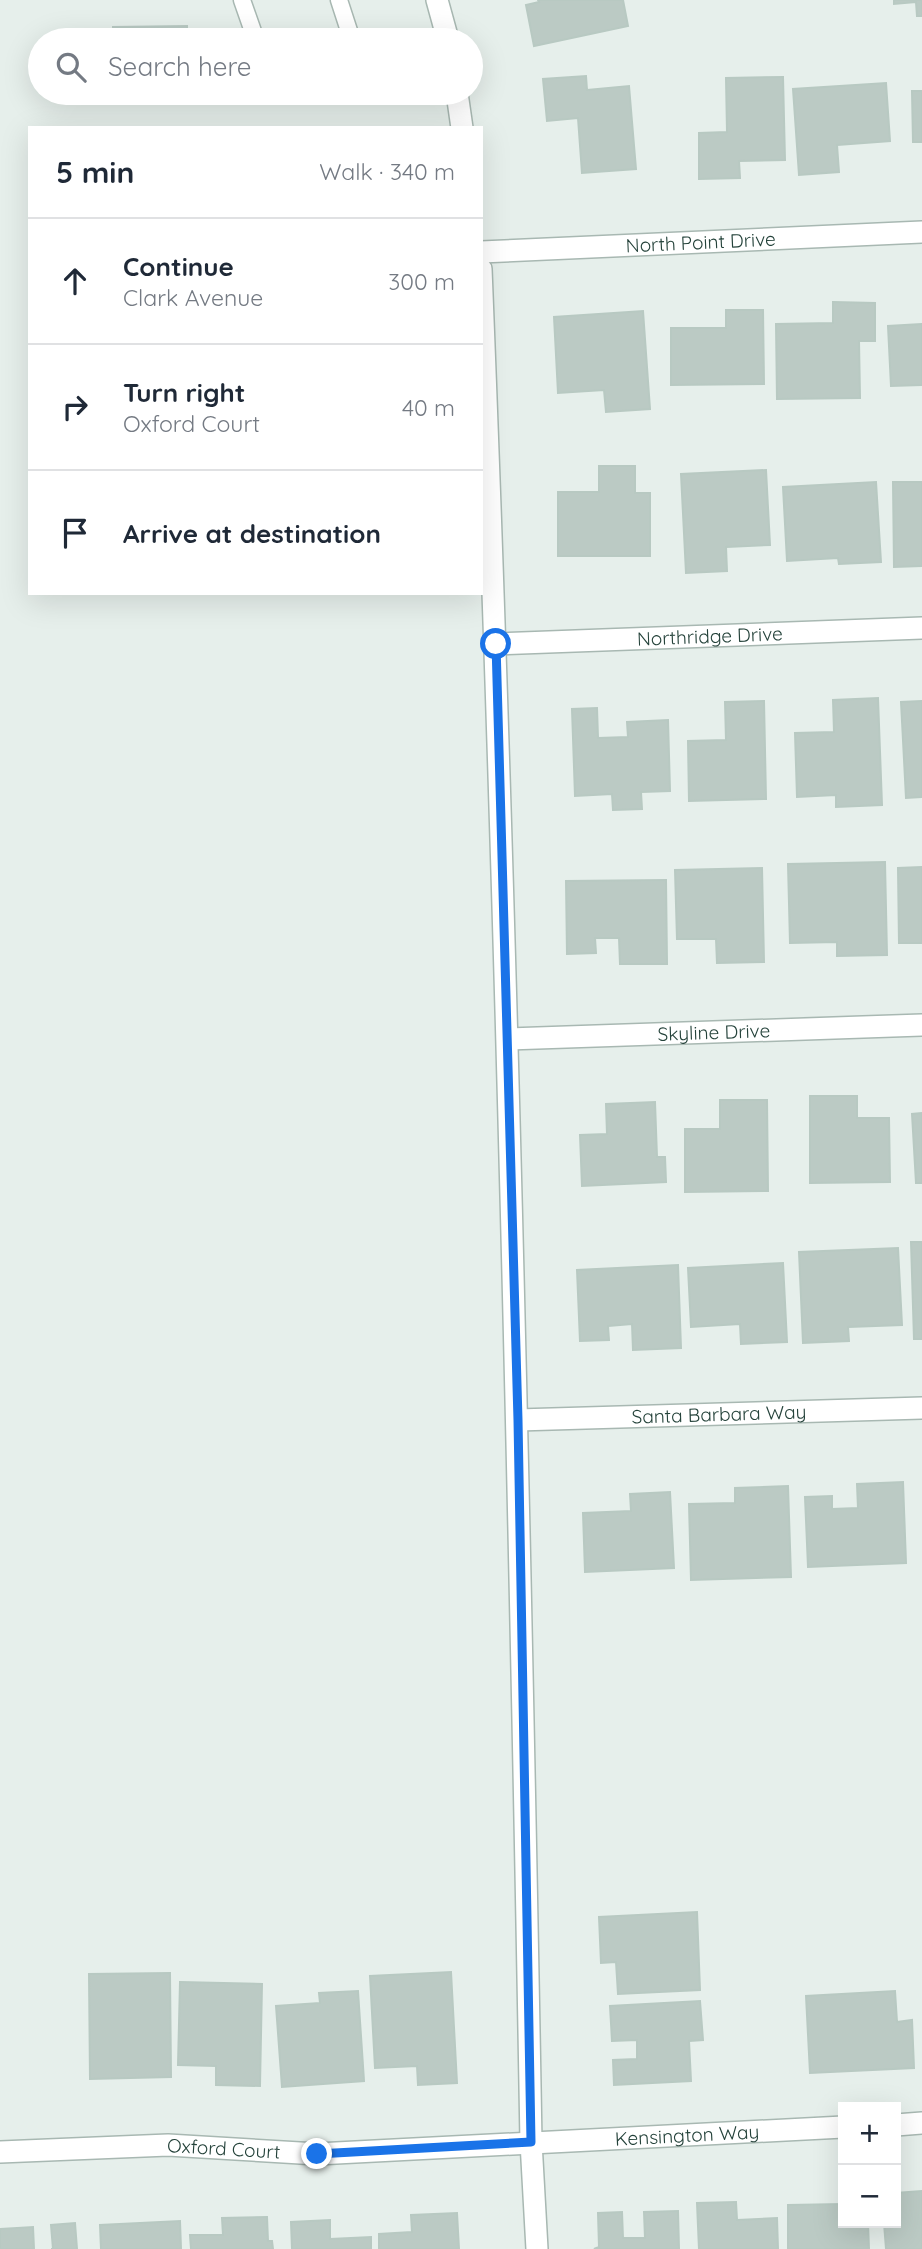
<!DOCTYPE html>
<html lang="en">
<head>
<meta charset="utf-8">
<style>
	body { margin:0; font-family:Quicksand,sans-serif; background:#f2f2f3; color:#1f2937 }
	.controls { position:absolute; right:21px; bottom:21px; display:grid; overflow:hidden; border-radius:0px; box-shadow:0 7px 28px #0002 }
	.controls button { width:63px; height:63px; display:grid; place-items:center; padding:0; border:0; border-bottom:2px solid #e0e1e3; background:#fff; color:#1f2937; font:35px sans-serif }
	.stop { position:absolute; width:21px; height:21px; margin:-16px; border:5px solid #1a73e8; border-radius:50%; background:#fff }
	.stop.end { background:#1a73e8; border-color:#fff; box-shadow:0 2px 7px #0008 }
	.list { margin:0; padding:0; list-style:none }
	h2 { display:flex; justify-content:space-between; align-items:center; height:91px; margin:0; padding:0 28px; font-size:30px }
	h2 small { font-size:23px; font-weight:400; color:#747a83 }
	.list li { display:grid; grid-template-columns:46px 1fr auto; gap:21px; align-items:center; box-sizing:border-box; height:126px; padding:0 28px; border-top:2px solid #e0e1e3 }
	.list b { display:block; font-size:26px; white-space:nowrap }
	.list p { margin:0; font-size:23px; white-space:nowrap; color:#747a83 }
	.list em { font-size:23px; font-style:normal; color:#747a83 }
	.icon { flex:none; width:38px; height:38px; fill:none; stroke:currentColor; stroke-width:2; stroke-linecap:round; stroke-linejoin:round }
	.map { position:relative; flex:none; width:922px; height:2249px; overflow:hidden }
	.search { position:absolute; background:#fff; box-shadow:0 7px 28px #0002; left:28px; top:28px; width:455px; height:77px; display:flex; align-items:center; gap:18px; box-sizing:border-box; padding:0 24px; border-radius:38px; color:#747a83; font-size:26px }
	.panel { position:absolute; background:#fff; box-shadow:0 7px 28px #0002; left:28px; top:126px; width:455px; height:469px; border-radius:0px }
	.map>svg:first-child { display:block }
	.building { fill:#bbcac4; stroke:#b8c9c2; stroke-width:2 }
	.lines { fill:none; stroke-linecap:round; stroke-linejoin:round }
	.service-casing { stroke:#a8b8b2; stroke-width:19 }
	.minor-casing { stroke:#a8b8b2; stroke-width:24 }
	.service { stroke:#fff; stroke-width:16 }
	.minor { stroke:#fff; stroke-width:21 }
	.route { stroke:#1a73e8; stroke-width:9 }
	.labels { text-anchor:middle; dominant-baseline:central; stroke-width:7; stroke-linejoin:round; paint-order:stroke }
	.street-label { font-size:19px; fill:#24423a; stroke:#f7fbf9 }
</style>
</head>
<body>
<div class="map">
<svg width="922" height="2249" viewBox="0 0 922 2249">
	<rect width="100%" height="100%" fill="#e6efeb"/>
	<path class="building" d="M 538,0 L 623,0 L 628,26 L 534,46 L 526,5 L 539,2 Z
		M 894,0 L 922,0 L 922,16 L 917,16 L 916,2 L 894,4 Z
		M 187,26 L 187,40 L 113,40 L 113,27 Z
		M 586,76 L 587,90 L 629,86 L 636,169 L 582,173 L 578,118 L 547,121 L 543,79 Z
		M 783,77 L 785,160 L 739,161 L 740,178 L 699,179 L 699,133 L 727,132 L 726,78 Z
		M 886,83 L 890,141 L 837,145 L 839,172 L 799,175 L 793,89 Z
		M 912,91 L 922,91 L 922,142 L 913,142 Z
		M 113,93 L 187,93 L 187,100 L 113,100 Z
		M 833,302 L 875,303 L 875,341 L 859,341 L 860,398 L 777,399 L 776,324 L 833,323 Z
		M 726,310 L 763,310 L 764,384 L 671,385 L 671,328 L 726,328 Z
		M 643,311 L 650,409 L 606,412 L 604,390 L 558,393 L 554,317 Z
		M 922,324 L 922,385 L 891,386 L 888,326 Z
		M 599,466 L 635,466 L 635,493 L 650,493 L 650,556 L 558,556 L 558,492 L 599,492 Z
		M 766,470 L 770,545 L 726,547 L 727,571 L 686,573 L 681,474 Z
		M 876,482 L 881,562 L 839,564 L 838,558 L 787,561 L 783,487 Z
		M 893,482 L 922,482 L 922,566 L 894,567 Z
		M 878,698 L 882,805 L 836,807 L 836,795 L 797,797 L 795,733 L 834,732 L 833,700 Z
		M 764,701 L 766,799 L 689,801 L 688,741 L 726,740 L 725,702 Z
		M 922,701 L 922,797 L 906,798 L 901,702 Z
		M 597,708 L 598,738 L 628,737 L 627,722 L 668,720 L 670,791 L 641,792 L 642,809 L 613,810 L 612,794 L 575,796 L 572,709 Z
		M 885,862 L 887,955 L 837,956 L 837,942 L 790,943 L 788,864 Z
		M 922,867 L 922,943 L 899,943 L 898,868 Z
		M 762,868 L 764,962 L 717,963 L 716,939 L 677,939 L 675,870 Z
		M 666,880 L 667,964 L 620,964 L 619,938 L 595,938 L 596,953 L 567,954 L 566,881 Z
		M 810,1096 L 857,1096 L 857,1118 L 889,1118 L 890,1182 L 810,1183 Z
		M 720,1100 L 767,1100 L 768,1191 L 685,1192 L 685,1129 L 720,1129 Z
		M 655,1102 L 657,1157 L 665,1157 L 666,1182 L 582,1186 L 580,1135 L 607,1134 L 606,1104 Z
		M 922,1113 L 922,1183 L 916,1183 L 912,1114 Z
		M 911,1242 L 922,1242 L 922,1339 L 914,1339 Z
		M 898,1248 L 902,1325 L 848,1327 L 849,1341 L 803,1343 L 799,1252 Z
		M 783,1263 L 787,1342 L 741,1344 L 740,1324 L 691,1327 L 688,1268 Z
		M 678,1265 L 681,1348 L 633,1350 L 632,1324 L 608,1326 L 609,1340 L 580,1341 L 577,1270 Z
		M 903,1482 L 906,1563 L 808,1567 L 805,1497 L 832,1496 L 832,1509 L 858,1508 L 857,1484 Z
		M 788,1486 L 791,1577 L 691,1580 L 689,1504 L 735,1503 L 735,1488 Z
		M 670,1492 L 674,1568 L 585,1572 L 583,1513 L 631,1511 L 630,1494 Z
		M 697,1912 L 700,1990 L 618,1994 L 616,1962 L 601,1963 L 599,1917 Z
		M 451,1972 L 457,2083 L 418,2085 L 417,2066 L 375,2068 L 370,1976 Z
		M 170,1973 L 171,2077 L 90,2079 L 89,1974 Z
		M 180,1982 L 262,1984 L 260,2086 L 216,2085 L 216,2066 L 178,2065 Z
		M 358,1991 L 364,2081 L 282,2087 L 276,2006 L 320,2003 L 319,1993 Z
		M 895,1991 L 897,2022 L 912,2020 L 914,2068 L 810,2073 L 806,1996 Z
		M 700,2001 L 703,2040 L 689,2041 L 691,2081 L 614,2085 L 613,2060 L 637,2059 L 637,2040 L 612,2041 L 610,2006 Z
		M 922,2191 L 922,2249 L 886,2249 L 884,2223 L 896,2223 L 896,2193 Z
		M 736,2202 L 737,2220 L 777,2218 L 778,2249 L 699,2249 L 697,2203 Z
		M 843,2204 L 843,2223 L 868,2223 L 869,2249 L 788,2249 L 788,2205 Z
		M 678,2211 L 679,2249 L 594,2249 L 599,2247 L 598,2213 L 622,2212 L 623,2238 L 645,2238 L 644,2212 Z
		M 457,2213 L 459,2249 L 379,2249 L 379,2234 L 412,2232 L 411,2215 Z
		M 267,2217 L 268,2241 L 272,2241 L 273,2249 L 191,2249 L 190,2235 L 223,2235 L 222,2218 Z
		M 330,2220 L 330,2239 L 371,2237 L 371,2249 L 292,2249 L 291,2222 Z
		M 180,2221 L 181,2249 L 101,2249 L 100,2225 Z
		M 75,2223 L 77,2249 L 51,2249 L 53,2249 L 51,2225 Z
		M 33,2227 L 34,2249 L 0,2249 L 0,2229 Z"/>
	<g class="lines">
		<g class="service-casing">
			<path id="service" d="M 242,0 L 256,40
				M 339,0 L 352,40"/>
		</g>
		<g class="minor-casing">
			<g id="minor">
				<path d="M 437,0 L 448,40"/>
				<path d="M 457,93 L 462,128"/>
				<path id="s1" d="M 481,252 L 922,232"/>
				<path d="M 481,269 C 506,893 520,1518 531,2142 L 537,2249"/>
				<path id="s2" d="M 496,644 L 922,628"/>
				<path id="s3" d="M 508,1039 L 922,1025"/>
				<path id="s4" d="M 518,1420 L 922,1408"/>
				<path d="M 896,2125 L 922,2123"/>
				<path id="s5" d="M 0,2152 L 168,2145 L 317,2154 L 843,2127"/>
			</g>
		</g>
		<use href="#service" class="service"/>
		<use href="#minor" class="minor"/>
	</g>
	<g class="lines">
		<path class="route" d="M 317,2154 L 531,2142 L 518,1420 L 496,644"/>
	</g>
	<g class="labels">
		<g class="street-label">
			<text stroke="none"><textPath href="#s1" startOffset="220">North Point Drive</textPath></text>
			<text stroke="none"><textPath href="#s2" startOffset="214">Northridge Drive</textPath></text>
			<text stroke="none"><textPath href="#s3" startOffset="206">Skyline Drive</textPath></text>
			<text stroke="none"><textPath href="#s4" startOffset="201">Santa Barbara Way</textPath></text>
			<text stroke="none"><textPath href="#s5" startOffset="688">Kensington Way</textPath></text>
			<text stroke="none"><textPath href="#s5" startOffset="224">Oxford Court</textPath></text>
		</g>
	</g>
</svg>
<div class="controls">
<button>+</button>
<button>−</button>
</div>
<div class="stop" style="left:496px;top:644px"></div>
<div class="stop end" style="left:317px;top:2154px"></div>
<div class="search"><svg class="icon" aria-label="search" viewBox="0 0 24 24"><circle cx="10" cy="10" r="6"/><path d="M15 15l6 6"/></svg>Search here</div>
<section class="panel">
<h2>5 min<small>Walk · 340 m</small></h2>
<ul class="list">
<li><svg class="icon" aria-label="ahead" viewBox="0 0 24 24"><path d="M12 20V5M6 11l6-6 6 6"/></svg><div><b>Continue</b><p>Clark Avenue</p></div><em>300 m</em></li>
<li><svg class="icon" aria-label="right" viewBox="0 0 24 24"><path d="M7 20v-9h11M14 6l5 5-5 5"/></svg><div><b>Turn right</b><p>Oxford Court</p></div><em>40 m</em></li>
<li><svg class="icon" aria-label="arrive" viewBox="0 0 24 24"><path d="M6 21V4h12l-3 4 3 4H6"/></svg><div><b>Arrive at destination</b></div></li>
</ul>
</section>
</div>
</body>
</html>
